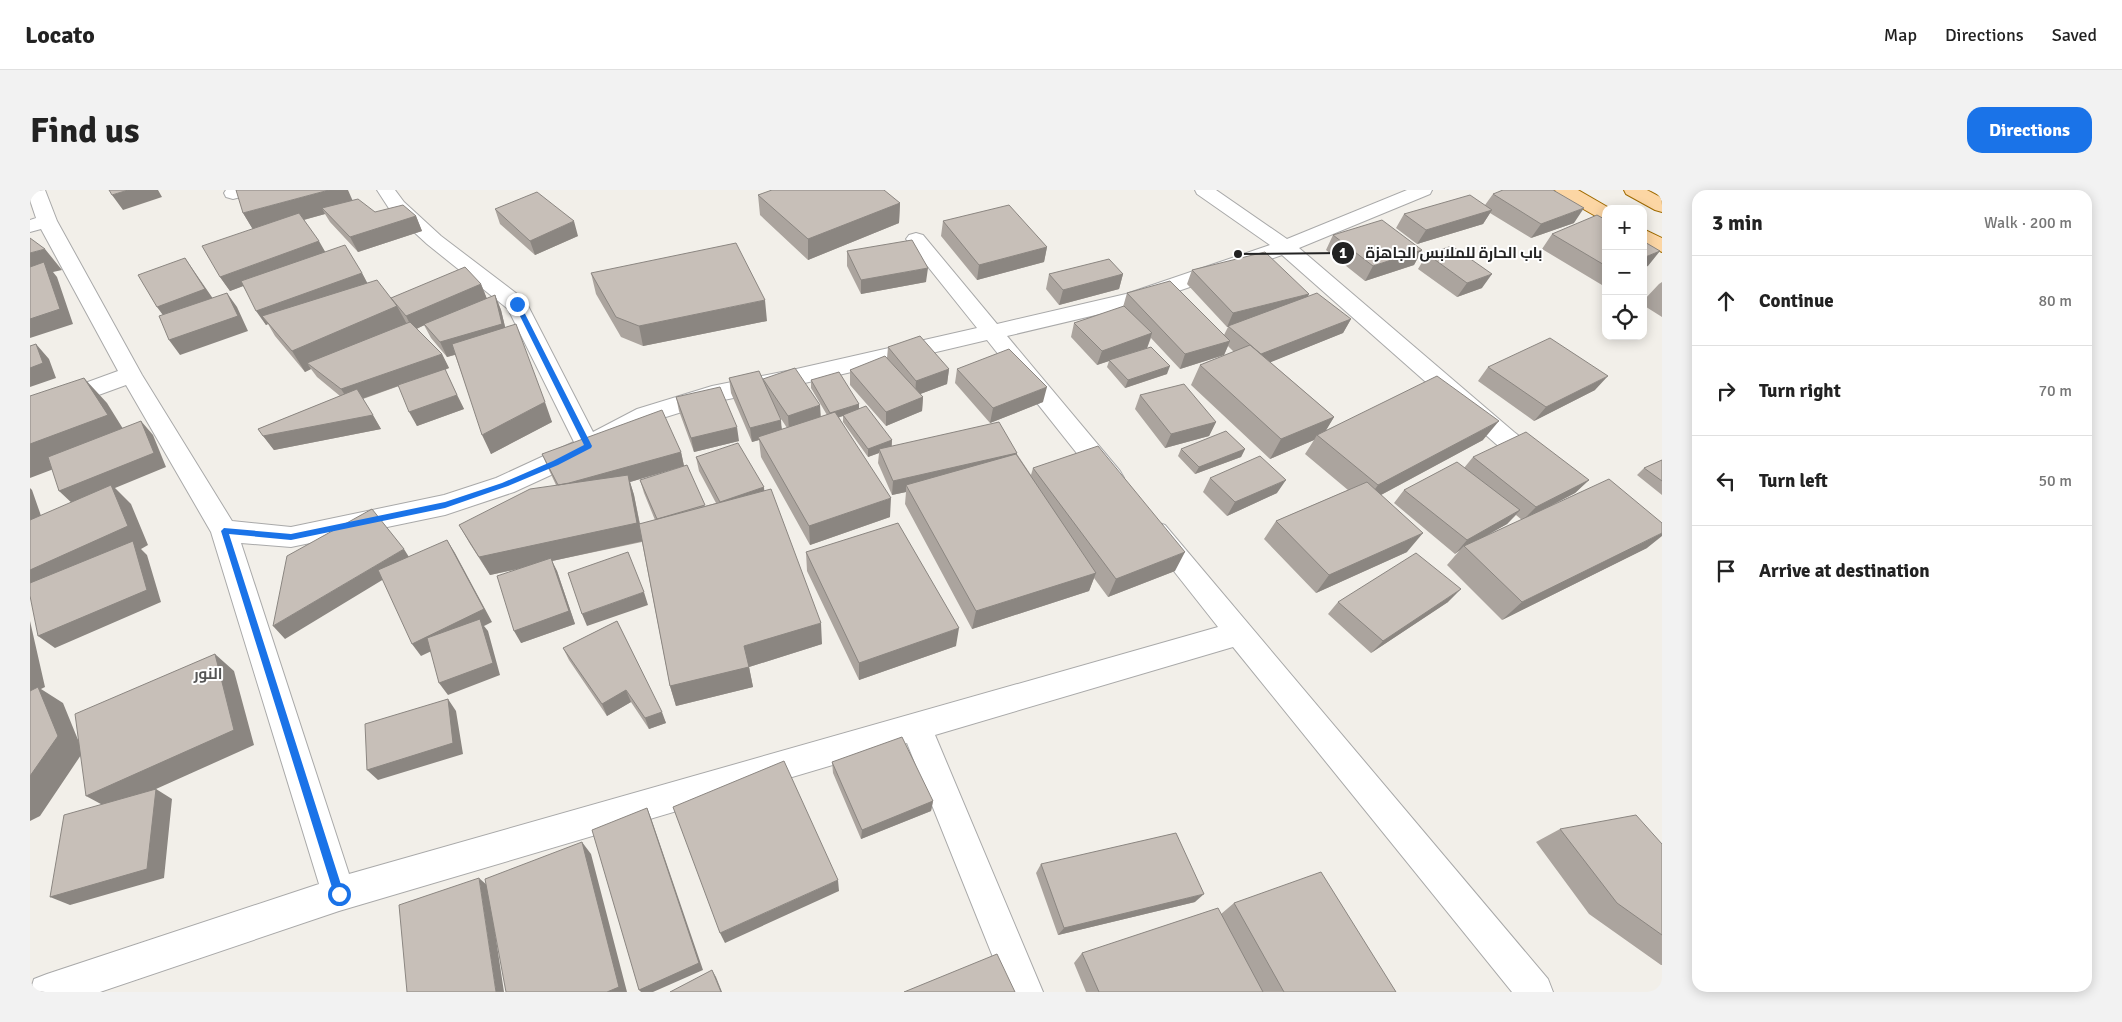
<!DOCTYPE html>
<html lang="en">
<head>
<meta charset="utf-8">
<style>
	body { margin:0; font-family:Signika,Cairo,sans-serif; background:#f2f2f2; color:#222 }
	.controls { position:absolute; right:15px; top:15px; display:grid; overflow:hidden; border-radius:10px; box-shadow:0 2px 12px #0003 }
	.controls button { width:45px; height:45px; display:grid; place-items:center; padding:0; border:0; border-bottom:1px solid #e0e0e0; background:#fff; color:#222; font:25px sans-serif }
	.stop { position:absolute; width:15px; height:15px; margin:-11px; border:4px solid #1a73e8; border-radius:50%; background:#fff }
	.stop.end { background:#1a73e8; border-color:#fff; box-shadow:0 1px 5px #0008 }
	.list { margin:0; padding:0; list-style:none }
	h2 { display:flex; justify-content:space-between; align-items:center; height:65px; margin:0; padding:0 20px; font-size:21px }
	h2 small { font-size:16px; font-weight:400; color:#767676 }
	.list li { display:grid; grid-template-columns:32px 1fr auto; gap:15px; align-items:center; box-sizing:border-box; height:90px; padding:0 20px; border-top:1px solid #e0e0e0 }
	.list b { display:block; font-size:19px; white-space:nowrap }
	.list em { font-size:16px; font-style:normal; color:#767676 }
	.icon { flex:none; width:28px; height:28px; fill:none; stroke:currentColor; stroke-width:2; stroke-linecap:round; stroke-linejoin:round }
	.map { position:relative; flex:none; width:1632px; height:802px; overflow:hidden; border-radius:15px }
	header { display:flex; align-items:center; gap:30px; box-sizing:border-box; height:70px; padding:0 25px; background:#fff; border-bottom:1px solid #e0e0e0 }
	header strong { font-size:24px }
	nav { display:flex; gap:28px; margin-inline-start:auto; font-size:18px }
	.intro { display:flex; align-items:center; justify-content:space-between; box-sizing:border-box; height:120px; padding:0 30px }
	h1 { margin:0; font-size:35px }
	.button { padding:12px 22px; border-radius:15px; background:#1a73e8; color:#fff; font-size:18px; font-weight:700 }
	main { display:flex; gap:30px; padding:0 30px }
	aside { flex:1; background:#fff; border-radius:15px; box-shadow:0 2px 12px #0003 }
	.map>svg:first-child { display:block }
	.lines { fill:none; stroke-linecap:round; stroke-linejoin:round }
	.minor-casing { stroke:#a9a9a9; stroke-width:2 }
	.primary-casing { stroke:#a06b00; stroke-width:2 }
	.minor { fill:#fff; fill-rule:evenodd }
	.primary { fill:#fcd6a4; fill-rule:evenodd }
	.wall { fill:#aba49e; fill-rule:evenodd }
	.shaded-wall { fill:#8b8681 }
	.building { fill:#c7bfb8; stroke:#8b8681 }
	.route { fill:#1a73e8 }
	.labels { text-anchor:middle; dominant-baseline:central; stroke-width:4; stroke-linejoin:round; paint-order:stroke }
	.neighbourhood-label { font-size:15px; font-weight:bold; fill:#555; stroke:#fff }
	.leader { fill:none; stroke:#222; stroke-width:2 }
	.callout-dot { fill:#222; stroke:#fff; stroke-width:2 }
	.mark-label { font-size:15px; text-anchor:middle; font-weight:bold; fill:#fff }
	.callout-label { font-size:15px; text-anchor:middle; font-weight:bold; fill:#222; stroke:#fff; stroke-width:4; stroke-linejoin:round; paint-order:stroke }
</style>
</head>
<body>
<header>
<strong>Locato</strong>
<nav><a>Map</a><a>Directions</a><a>Saved</a></nav>
</header>
<div class="intro"><h1>Find us</h1><a class="button">Directions</a></div>
<main>
<div class="map">
<svg width="1632" height="802" viewBox="0 0 1632 802">
	<rect width="100%" height="100%" fill="#f2efe9"/>
	<g class="lines">
		<g class="minor-casing">
			<path id="minor" d="M 0,0 L 15,0 L 27,31 L 112,185 L 202,331 L 261,337 L 414,305 L 466,288 L 544,252 L 478,119 L 397,54 L 360,20 L 347,0 L 365,0 L 374,12 L 411,46 L 495,110 L 563,242 L 607,219 L 682,196 L 762,180 L 947,138 L 879,53 L 876,49 L 879,45 L 886,43 L 893,45 L 967,134 L 1096,104 L 1240,55 L 1167,4 L 1165,0 L 1186,0 L 1257,49 L 1377,0 L 1402,0 L 1400,4 L 1269,58 L 1484,242 L 1516,267 L 1519,273 L 1516,279 C 1497,285 1481,266 1466,254 L 1252,65 L 1108,115 L 977,146 L 1090,281 L 1094,288 L 1090,295 L 1081,297 L 1072,295 L 957,150 L 762,196 L 684,212 L 623,231 L 534,279 L 484,302 L 415,325 L 261,357 L 211,353 L 319,684 L 1188,437 L 1113,342 L 1117,335 L 1126,332 L 1135,335 L 1518,789 L 1523,802 L 1482,802 L 1203,457 L 905,545 L 1013,802 L 977,802 L 877,553 L 309,721 L 70,802 L 0,802 L 4,789 L 17,784 L 289,694 L 181,342 L 96,195 L 0,230 L 0,213 L 88,181 L 11,39 L 0,42 L 0,30 L 6,28 L 0,10 Z
				M 196,0 L 224,0 L 222,4 L 203,9 L 196,7 L 194,3 Z"/>
		</g>
		<g class="primary-casing">
			<path id="primary" d="M 1525,0 L 1548,0 L 1581,19 L 1576,19 L 1576,30 L 1569,28 L 1527,4 Z
				M 1594,0 L 1617,0 L 1632,8 L 1632,22 L 1625,20 L 1596,4 Z
				M 1613,39 L 1632,48 L 1632,62 L 1613,53 Z"/>
		</g>
		<use href="#minor" class="minor"/>
		<use href="#primary" class="primary"/>
	</g>
	<path class="wall" d="M 1463,4 L 1544,33 L 1501,48 L 1460,23 L 1453,34 L 1387,54 L 1366,38 L 1374,24 L 1455,15 Z
		M 728,5 L 870,13 L 869,33 L 778,70 L 730,25 Z
		M 322,10 L 345,22 L 386,26 L 392,41 L 328,62 L 300,32 L 295,24 L 274,30 L 295,62 L 332,83 L 337,93 L 361,108 L 451,94 L 457,109 L 465,105 L 471,120 L 475,137 L 522,232 L 461,264 L 425,165 L 417,167 L 401,148 L 394,135 L 387,139 L 412,164 L 419,178 L 415,180 L 434,219 L 387,236 L 369,196 L 333,209 L 351,239 L 244,260 L 228,239 L 310,206 L 287,187 L 281,179 L 275,182 L 245,146 L 238,134 L 236,135 L 213,96 L 200,101 L 190,87 L 223,39 L 213,23 Z
		M 465,19 L 548,46 L 505,65 L 470,34 Z
		M 1576,30 L 1576,94 L 1572,95 L 1512,59 L 1522,44 Z
		M 913,31 L 1017,57 L 1014,72 L 947,90 L 911,46 Z
		M 1303,45 L 1392,60 L 1384,75 L 1335,91 L 1296,60 Z
		M 817,61 L 896,92 L 831,104 L 817,76 Z
		M 1397,64 L 1452,98 L 1427,107 L 1388,79 Z
		M 1162,80 L 1279,104 L 1278,106 L 1321,129 L 1313,143 L 1240,172 L 1304,227 L 1296,240 L 1453,250 L 1351,305 L 1377,362 L 1286,403 L 1234,349 L 1246,331 L 1318,300 L 1275,264 L 1284,250 L 1240,269 L 1161,195 L 1170,175 L 1204,162 L 1198,156 L 1194,165 L 1150,179 L 1121,148 L 1117,158 L 1137,184 L 1095,198 L 1077,177 L 1079,171 L 1067,175 L 1041,147 L 1044,133 L 1093,117 L 1097,103 L 1194,145 L 1198,137 L 1197,137 L 1157,94 Z
		M 561,83 L 737,131 L 613,156 L 591,147 L 566,104 Z
		M 1019,84 L 1093,84 L 1089,99 L 1029,115 L 1016,99 Z
		M 1632,92 L 1632,127 L 1613,115 L 1613,111 L 1629,94 Z
		M 858,157 L 919,179 L 917,194 L 890,204 L 893,207 L 892,221 L 856,236 L 820,195 L 820,180 L 857,168 Z
		M 1458,177 L 1565,200 L 1504,231 L 1448,191 Z
		M 927,179 L 1013,212 L 960,233 L 925,193 Z
		M 699,188 L 733,190 L 791,227 L 797,225 L 781,198 L 781,190 L 829,214 L 829,219 L 862,250 L 862,256 L 987,263 L 987,264 L 1001,285 L 1003,278 L 1145,381 L 1078,407 L 1064,388 L 1059,401 L 942,439 L 875,314 L 876,302 L 862,305 L 848,273 L 849,263 L 838,267 L 813,232 L 813,226 L 809,227 L 860,327 L 780,355 L 731,267 L 729,250 L 722,252 L 701,203 ZM 748,224 L 757,238 L 752,239 Z
		M 1110,205 L 1186,232 L 1179,246 L 1135,258 L 1105,219 Z
		M 646,207 L 709,251 L 664,262 L 649,221 Z
		M 1151,259 L 1215,259 L 1211,267 L 1165,284 L 1148,266 Z
		M 651,262 L 654,276 L 600,292 L 604,305 L 610,334 L 625,330 L 614,303 L 610,290 L 675,316 L 686,313 L 669,281 L 666,267 L 734,297 L 734,300 L 792,454 L 719,477 L 723,497 L 646,516 L 640,496 L 612,352 L 522,371 L 527,381 L 545,434 L 491,453 L 489,379 L 460,385 L 440,354 L 429,335 L 526,295 L 518,278 L 512,264 Z
		M 1443,267 L 1559,290 L 1545,303 L 1515,319 L 1617,358 L 1472,430 L 1417,375 L 1430,360 L 1425,364 L 1364,313 L 1374,300 L 1434,278 ZM 1486,325 L 1492,330 L 1452,348 L 1477,334 Z
		M 1632,270 L 1632,305 L 1607,285 L 1614,278 Z
		M 1180,288 L 1247,303 L 1197,326 L 1173,302 Z
		M 776,362 L 926,456 L 829,490 L 777,381 Z
		M 1308,412 L 1418,412 L 1341,463 L 1298,424 Z
		M 587,431 L 636,533 L 619,539 L 601,512 L 577,526 L 539,470 L 533,458 Z
		M 802,572 L 903,611 L 901,621 L 831,649 L 803,583 Z
		M 1530,639 L 1632,654 L 1632,775 L 1631,775 L 1559,724 L 1506,652 Z
		M 1011,674 L 1165,712 L 1028,745 L 1006,683 Z
		M 1204,713 L 1366,802 L 1233,802 L 1205,750 L 1233,802 L 1056,802 L 1044,773 L 1052,763 L 1191,724 Z"/>
	<path class="shaded-wall" d="M 98,0 L 128,0 L 132,7 L 93,20 L 82,5 Z
		M 299,0 L 318,0 L 325,16 L 292,18 L 295,24 L 225,43 L 213,23 Z
		M 870,13 L 869,33 L 778,70 L 778,49 Z
		M 1554,18 L 1544,33 L 1501,48 L 1511,34 Z
		M 1462,20 L 1453,34 L 1387,54 L 1396,40 Z
		M 386,26 L 392,41 L 328,62 L 320,47 Z
		M 544,31 L 548,46 L 505,65 L 500,51 Z
		M 289,51 L 297,65 L 200,101 L 190,87 Z
		M 1017,57 L 1014,72 L 947,90 L 949,75 Z
		M 15,59 L 32,80 L 23,82 L 27,87 L 43,134 L 0,148 L 0,63 Z
		M 1392,60 L 1384,75 L 1335,91 L 1343,76 Z
		M 1630,61 L 1618,76 L 1613,78 L 1613,68 Z
		M 155,68 L 186,113 L 138,132 L 127,117 Z
		M 898,78 L 896,92 L 831,104 L 831,90 Z
		M 332,83 L 340,98 L 232,126 L 238,134 L 236,135 L 226,121 Z
		M 1093,84 L 1089,99 L 1029,115 L 1033,100 Z
		M 1462,84 L 1452,98 L 1427,107 L 1437,93 Z
		M 451,94 L 457,109 L 383,140 L 376,126 Z
		M 197,103 L 207,117 L 218,141 L 150,165 L 139,150 Z
		M 1279,104 L 1271,119 L 1197,137 L 1203,123 Z
		M 465,105 L 471,120 L 478,149 L 417,167 L 410,152 Z
		M 735,110 L 737,131 L 613,156 L 609,136 Z
		M 367,116 L 378,136 L 277,173 L 281,179 L 275,182 L 262,161 Z
		M 1321,129 L 1313,143 L 1224,179 L 1230,164 Z
		M 1122,143 L 1117,158 L 1079,170 L 1079,171 L 1067,175 L 1072,161 Z
		M 1200,151 L 1194,165 L 1150,179 L 1155,164 Z
		M 6,154 L 19,169 L 26,188 L 0,197 L 0,178 Z
		M 412,164 L 419,178 L 320,213 L 311,199 Z
		M 1140,176 L 1137,184 L 1095,198 L 1098,190 Z
		M 919,179 L 917,194 L 885,206 L 886,191 Z
		M 1578,186 L 1565,200 L 1504,231 L 1516,217 Z
		M 54,188 L 77,213 L 100,250 L 0,288 L 0,254 Z
		M 1017,197 L 1013,212 L 960,233 L 963,218 Z
		M 427,205 L 434,219 L 387,236 L 379,222 Z
		M 893,207 L 892,221 L 856,236 L 856,222 Z
		M 515,212 L 522,232 L 461,264 L 452,245 Z
		M 829,214 L 829,221 L 813,225 L 813,226 L 800,230 L 800,223 Z
		M 790,215 L 791,229 L 759,240 L 758,226 Z
		M 343,225 L 351,239 L 244,260 L 233,246 Z
		M 1304,227 L 1292,247 L 1287,245 L 1284,250 L 1240,269 L 1251,249 Z
		M 751,230 L 752,244 L 728,247 L 729,250 L 722,252 L 720,238 Z
		M 111,231 L 123,245 L 136,277 L 85,298 L 101,314 L 118,355 L 111,359 L 117,365 L 131,412 L 25,458 L 8,446 L 106,361 L 0,409 L 0,380 L 44,315 L 29,301 Z
		M 1469,231 L 1453,250 L 1334,314 L 1348,295 Z
		M 1186,232 L 1179,246 L 1135,258 L 1141,244 Z
		M 707,237 L 709,251 L 664,262 L 661,248 Z
		M 862,250 L 861,258 L 849,259 L 849,263 L 838,267 L 838,259 Z
		M 1215,259 L 1211,267 L 1165,284 L 1169,277 Z
		M 651,262 L 654,276 L 600,292 L 604,305 L 613,351 L 522,371 L 527,381 L 545,434 L 491,453 L 484,441 L 522,371 L 460,385 L 449,367 L 528,296 Z
		M 987,263 L 984,277 L 876,295 L 876,302 L 862,305 L 863,291 Z
		M 1256,290 L 1247,303 L 1197,326 L 1205,312 Z
		M 1559,290 L 1545,303 L 1493,330 L 1506,317 Z
		M 734,297 L 735,311 L 690,312 Z
		M 0,298 L 2,300 L 16,340 L 0,346 Z
		M 861,308 L 860,327 L 780,355 L 779,336 Z
		M 1490,320 L 1477,334 L 1436,357 L 1434,356 L 1430,360 L 1425,364 L 1437,350 Z
		M 1393,343 L 1377,362 L 1286,403 L 1299,385 Z
		M 1632,343 L 1632,346 L 1617,358 L 1472,430 L 1492,412 Z
		M 417,350 L 425,363 L 462,432 L 454,436 L 458,441 L 470,485 L 418,505 L 409,493 L 452,437 L 391,466 L 382,454 Z
		M 374,359 L 382,372 L 255,449 L 243,436 Z
		M 1155,362 L 1145,381 L 1078,407 L 1086,389 Z
		M 1066,383 L 1059,401 L 942,439 L 946,421 Z
		M 1431,399 L 1418,412 L 1341,463 L 1353,451 Z
		M 614,402 L 618,415 L 557,436 L 552,424 Z
		M 0,431 L 15,497 L 11,499 L 33,513 L 53,562 L 10,626 L 0,631 Z
		M 791,433 L 792,454 L 719,477 L 723,497 L 646,516 L 640,496 L 714,456 Z
		M 929,438 L 926,456 L 829,490 L 829,473 Z
		M 185,464 L 204,481 L 224,555 L 126,599 L 142,609 L 134,688 L 40,715 L 20,707 L 82,620 L 56,606 Z
		M 596,500 L 601,512 L 577,526 L 572,514 Z
		M 418,509 L 426,521 L 433,564 L 348,590 L 337,580 Z
		M 632,522 L 636,533 L 619,539 L 615,528 Z
		M 903,611 L 901,621 L 831,649 L 832,640 Z
		M 617,618 L 621,628 L 673,780 L 623,802 L 611,802 L 609,800 Z
		M 552,652 L 561,664 L 597,802 L 577,802 Z
		M 449,688 L 458,696 L 474,802 L 466,802 Z
		M 808,690 L 809,701 L 695,753 L 690,743 Z
		M 1174,704 L 1165,712 L 1028,745 L 1034,738 Z
		M 682,780 L 686,787 L 692,802 L 691,802 Z"/>
	<path class="building" d="M 79,0 L 98,0 L 82,5 Z
		M 206,0 L 299,0 L 213,23 Z
		M 742,0 L 854,0 L 870,13 L 778,49 L 728,5 Z
		M 1473,0 L 1523,0 L 1554,18 L 1511,34 L 1463,4 Z
		M 507,2 L 544,31 L 500,51 L 465,19 Z
		M 1440,5 L 1462,20 L 1396,40 L 1374,24 Z
		M 328,9 L 345,22 L 373,15 L 386,26 L 320,47 L 292,18 Z
		M 979,15 L 1017,57 L 949,75 L 913,31 Z
		M 269,23 L 289,51 L 190,87 L 172,56 Z
		M 1567,25 L 1576,30 L 1576,76 L 1522,44 Z
		M 1352,30 L 1392,60 L 1343,76 L 1303,45 Z
		M 0,48 L 15,59 L 0,63 Z
		M 882,50 L 898,78 L 831,90 L 817,61 Z
		M 1613,51 L 1630,61 L 1613,68 Z
		M 706,53 L 735,110 L 609,136 L 586,127 L 561,83 Z
		M 315,55 L 332,83 L 226,121 L 211,91 Z
		M 1422,56 L 1462,84 L 1437,93 L 1397,64 Z
		M 1235,62 L 1279,104 L 1203,123 L 1162,80 Z
		M 155,68 L 175,99 L 127,117 L 108,85 Z
		M 1079,69 L 1093,84 L 1033,100 L 1019,84 Z
		M 14,72 L 30,119 L 0,129 L 0,77 Z
		M 435,77 L 451,94 L 376,126 L 361,108 Z
		M 347,90 L 367,116 L 262,161 L 232,126 Z
		M 1140,91 L 1200,151 L 1155,164 L 1097,103 Z
		M 197,103 L 208,126 L 139,150 L 129,126 Z
		M 1287,103 L 1321,129 L 1231,164 L 1198,136 Z
		M 465,105 L 472,134 L 410,152 L 394,134 Z
		M 1094,116 L 1122,143 L 1072,161 L 1044,133 Z
		M 380,132 L 412,164 L 311,199 L 277,173 Z
		M 486,134 L 515,212 L 452,245 L 422,154 Z
		M 890,146 L 919,179 L 886,191 L 858,157 Z
		M 1520,148 L 1578,186 L 1516,217 L 1458,177 Z
		M 6,154 L 13,173 L 0,178 L 0,156 Z
		M 1220,155 L 1304,227 L 1251,249 L 1170,175 Z
		M 1121,157 L 1140,176 L 1098,190 L 1079,170 Z
		M 979,159 L 1017,197 L 963,218 L 927,179 Z
		M 855,166 L 893,207 L 856,222 L 820,180 Z
		M 765,178 L 790,215 L 758,226 L 733,189 Z
		M 415,179 L 427,205 L 379,222 L 368,195 Z
		M 729,181 L 751,230 L 720,238 L 699,188 Z
		M 809,182 L 829,214 L 800,223 L 781,190 Z
		M 1407,186 L 1469,231 L 1348,295 L 1287,245 Z
		M 54,188 L 78,225 L 0,254 L 0,206 Z
		M 1154,194 L 1186,232 L 1141,244 L 1110,205 Z
		M 690,197 L 707,237 L 661,248 L 646,207 Z
		M 327,199 L 343,225 L 233,246 L 228,239 Z
		M 836,216 L 862,250 L 838,259 L 813,225 Z
		M 632,220 L 651,262 L 539,293 L 528,295 L 512,264 Z
		M 805,222 L 861,308 L 779,336 L 728,247 Z
		M 111,231 L 124,263 L 29,301 L 18,267 Z
		M 969,232 L 987,263 L 863,291 L 849,259 Z
		M 1196,241 L 1215,259 L 1169,277 L 1151,259 Z
		M 1496,242 L 1559,290 L 1506,317 L 1443,267 Z
		M 708,253 L 734,297 L 690,312 L 666,267 Z
		M 1068,256 L 1155,362 L 1086,389 L 1003,278 Z
		M 986,264 L 1066,383 L 946,421 L 876,295 Z
		M 1230,266 L 1256,290 L 1205,312 L 1180,288 Z
		M 1632,270 L 1632,291 L 1614,278 Z
		M 1427,272 L 1490,320 L 1437,350 L 1374,300 Z
		M 657,275 L 675,315 L 627,329 L 610,290 Z
		M 598,285 L 607,333 L 449,367 L 429,335 L 500,299 Z
		M 1579,289 L 1632,333 L 1632,343 L 1492,412 L 1434,356 Z
		M 1337,292 L 1393,343 L 1299,385 L 1246,331 Z
		M 81,295 L 98,336 L 0,380 L 0,330 Z
		M 741,299 L 791,433 L 714,456 L 719,477 L 640,496 L 609,334 Z
		M 342,319 L 374,359 L 243,436 L 257,366 Z
		M 868,333 L 929,438 L 829,473 L 776,362 Z
		M 417,350 L 454,419 L 382,454 L 348,380 Z
		M 103,351 L 117,400 L 8,446 L 0,406 L 0,393 Z
		M 598,362 L 614,402 L 552,424 L 538,383 Z
		M 1386,363 L 1431,399 L 1353,451 L 1308,412 Z
		M 521,368 L 539,421 L 484,441 L 467,386 Z
		M 450,429 L 463,473 L 409,493 L 397,448 Z
		M 587,431 L 632,522 L 615,528 L 596,500 L 572,514 L 533,458 Z
		M 185,464 L 204,540 L 56,606 L 45,524 Z
		M 8,497 L 28,546 L 0,586 L 0,501 Z
		M 418,509 L 423,553 L 337,580 L 335,534 Z
		M 872,547 L 903,611 L 832,640 L 802,572 Z
		M 754,571 L 808,690 L 690,743 L 643,617 Z
		M 126,599 L 117,679 L 20,707 L 34,625 Z
		M 617,618 L 669,773 L 609,800 L 562,640 Z
		M 1606,625 L 1632,654 L 1632,745 L 1587,713 L 1530,639 Z
		M 1146,643 L 1174,704 L 1034,738 L 1011,674 Z
		M 552,652 L 589,797 L 577,802 L 476,802 L 455,689 Z
		M 1291,682 L 1366,802 L 1254,802 L 1204,713 Z
		M 449,688 L 466,802 L 377,802 L 369,715 Z
		M 1188,718 L 1233,802 L 1069,802 L 1052,763 Z
		M 967,764 L 985,802 L 874,802 Z
		M 682,780 L 691,802 L 640,802 Z"/>
	<path class="route" d="M 487,113 L 490,114 L 562,256 L 561,258 L 528,275 L 478,296 L 415,318 L 261,350 L 199,344 L 314,704 L 309,710 L 304,704 L 191,341 L 194,338 L 261,344 L 415,312 L 472,293 L 523,271 L 554,255 L 484,114 Z"/>
	<g class="labels">
		<g class="neighbourhood-label">
			<text x="178" y="484">النور</text>
		</g>
	</g>
	<path class="leader" d="M1208 64L1313 63"/>
	<g class="callout-dot">
		<circle cx="1208" cy="64" r="5"/>
		<circle cx="1313" cy="63" r="12"/>
	</g>
	<g class="mark-label">
		<text x="1313" y="68">1</text>
	</g>
	<g class="callout-label">
		<text x="1424" y="68">باب الحارة للملابس الجاهزة</text>
	</g>
</svg>
<div class="controls">
<button>+</button>
<button>−</button>
<button><svg class="icon" aria-label="locate" viewBox="0 0 24 24"><circle cx="12" cy="12" r="6"/><path d="M12 2v4M12 18v4M2 12h4M18 12h4"/></svg></button>
</div>
<div class="stop" style="left:309px;top:704px"></div>
<div class="stop end" style="left:487px;top:114px"></div>
</div>
<aside>
<h2>3 min<small>Walk · 200 m</small></h2>
<ul class="list">
<li><svg class="icon" aria-label="ahead" viewBox="0 0 24 24"><path d="M12 20V5M6 11l6-6 6 6"/></svg><div><b>Continue</b></div><em>80 m</em></li>
<li><svg class="icon" aria-label="right" viewBox="0 0 24 24"><path d="M7 20v-9h11M14 6l5 5-5 5"/></svg><div><b>Turn right</b></div><em>70 m</em></li>
<li><svg class="icon" aria-label="left" viewBox="0 0 24 24"><path d="M17 20v-9H6M10 6l-5 5 5 5"/></svg><div><b>Turn left</b></div><em>50 m</em></li>
<li><svg class="icon" aria-label="arrive" viewBox="0 0 24 24"><path d="M6 21V4h12l-3 4 3 4H6"/></svg><div><b>Arrive at destination</b></div></li>
</ul>
</aside>
</main>
</body>
</html>
